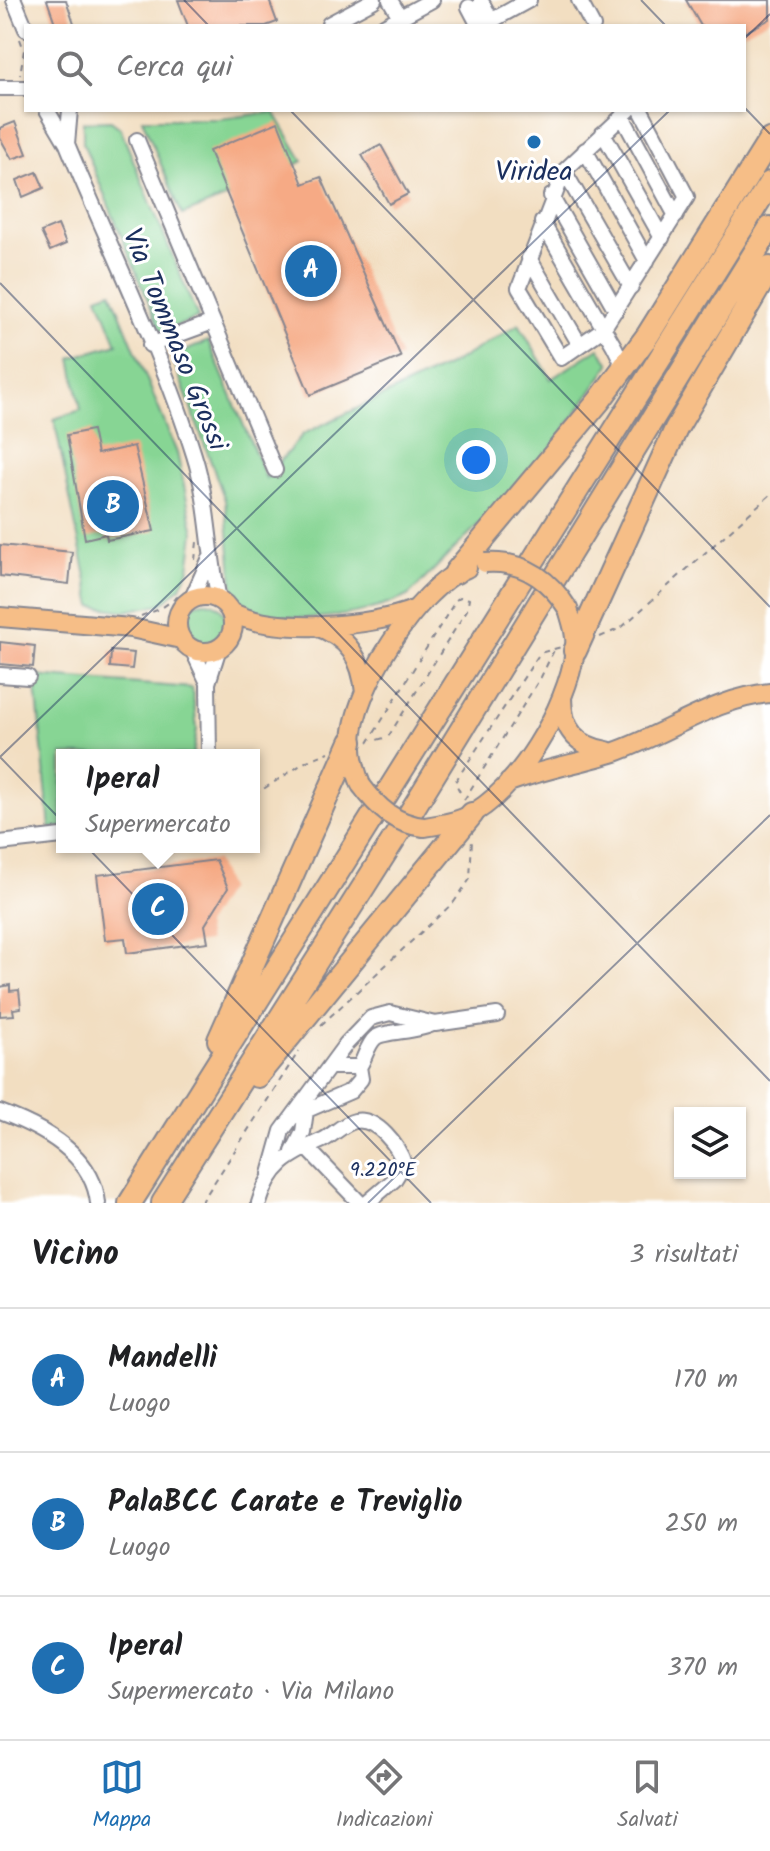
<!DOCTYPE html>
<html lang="it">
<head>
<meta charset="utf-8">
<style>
	body { margin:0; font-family:Kalam,sans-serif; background:#f6f6f6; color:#202124 }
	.controls { position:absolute; right:24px; bottom:24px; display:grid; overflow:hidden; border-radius:0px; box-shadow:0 2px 6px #0004 }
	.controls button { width:72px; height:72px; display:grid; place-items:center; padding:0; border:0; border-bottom:2px solid #e0e0e0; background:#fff; color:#202124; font:40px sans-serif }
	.you { position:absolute; left:476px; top:460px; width:28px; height:28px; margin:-20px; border:6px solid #fff; border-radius:50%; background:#1a73e8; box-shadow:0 0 0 12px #1a73e833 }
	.badge { display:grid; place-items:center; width:52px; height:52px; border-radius:50%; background:#1f6fb2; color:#fff; font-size:26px; font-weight:700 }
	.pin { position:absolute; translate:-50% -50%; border:4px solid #fff; box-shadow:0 2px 8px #0006 }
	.popup { position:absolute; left:56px; top:749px; width:204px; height:104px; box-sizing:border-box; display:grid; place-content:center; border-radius:0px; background:#fff; filter:drop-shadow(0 2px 6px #0005); font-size:26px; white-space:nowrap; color:#757577 }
	.popup b { font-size:30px; color:#202124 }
	.popup::after { content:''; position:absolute; left:50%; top:100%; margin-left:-16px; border:16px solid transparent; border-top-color:#fff }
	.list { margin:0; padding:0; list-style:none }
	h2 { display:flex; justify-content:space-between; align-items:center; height:104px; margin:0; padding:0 32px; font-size:34px }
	h2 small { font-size:26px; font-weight:400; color:#757577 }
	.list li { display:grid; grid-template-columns:52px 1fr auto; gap:24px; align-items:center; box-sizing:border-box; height:144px; padding:0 32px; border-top:2px solid #e0e0e0 }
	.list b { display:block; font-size:30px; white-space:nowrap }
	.list p { margin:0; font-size:26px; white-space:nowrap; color:#757577 }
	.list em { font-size:26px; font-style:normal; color:#757577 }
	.icon { flex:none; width:44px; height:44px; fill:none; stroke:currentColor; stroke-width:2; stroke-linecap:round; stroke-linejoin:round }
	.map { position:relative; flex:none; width:770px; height:1203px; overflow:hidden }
	.search { position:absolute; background:#fff; box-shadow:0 2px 6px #0004; left:24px; right:24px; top:24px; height:88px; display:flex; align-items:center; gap:20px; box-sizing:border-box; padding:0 28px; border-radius:0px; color:#757577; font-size:30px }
	.sheet { height:536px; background:#fff }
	nav { display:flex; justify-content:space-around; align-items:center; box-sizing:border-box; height:112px; border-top:2px solid #e0e0e0; background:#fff; font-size:22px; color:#757577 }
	nav a { display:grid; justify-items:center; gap:4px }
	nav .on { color:#1f6fb2 }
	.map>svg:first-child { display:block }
	.green { fill:#87d594; stroke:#518279; stroke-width:2 }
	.building { fill:#f6aa85 }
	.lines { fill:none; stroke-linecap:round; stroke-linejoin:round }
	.minor-casing { stroke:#868690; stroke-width:18 }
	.major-casing { stroke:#868690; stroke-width:22 }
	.highway-casing { stroke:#868690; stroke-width:26 }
	.path { stroke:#868690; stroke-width:2; stroke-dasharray:6 6; stroke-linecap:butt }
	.minor { stroke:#fff; stroke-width:14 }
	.major { stroke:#f6be87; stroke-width:18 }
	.highway { stroke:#f6be87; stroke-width:22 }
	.major-bridge-casing { stroke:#868690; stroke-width:22; stroke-linecap:butt }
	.major-bridge { stroke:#f6be87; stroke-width:18 }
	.ticks { fill:none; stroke:#1b2f5e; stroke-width:2; stroke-opacity:0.45 }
	.poi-dot { fill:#1f6fb2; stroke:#fff; stroke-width:3 }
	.labels { text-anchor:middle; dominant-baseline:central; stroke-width:6; stroke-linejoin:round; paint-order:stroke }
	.poi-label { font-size:28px; fill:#1b2f5e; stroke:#fff }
	.street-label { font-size:28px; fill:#1b2f5e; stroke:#fff }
	.ticks-label { font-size:20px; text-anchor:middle; fill:#1b2f5e; stroke:#fff; stroke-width:6; stroke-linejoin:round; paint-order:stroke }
</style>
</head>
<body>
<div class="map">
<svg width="770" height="1203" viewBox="0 0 770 1203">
	<rect width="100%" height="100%" fill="#fff"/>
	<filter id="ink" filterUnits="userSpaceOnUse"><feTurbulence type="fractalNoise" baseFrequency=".0125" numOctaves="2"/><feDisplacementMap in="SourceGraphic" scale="16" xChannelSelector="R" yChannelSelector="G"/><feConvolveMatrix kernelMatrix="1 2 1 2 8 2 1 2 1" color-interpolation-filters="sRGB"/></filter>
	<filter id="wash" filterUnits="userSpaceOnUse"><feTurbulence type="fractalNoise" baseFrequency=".006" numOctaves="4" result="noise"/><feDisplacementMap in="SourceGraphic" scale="32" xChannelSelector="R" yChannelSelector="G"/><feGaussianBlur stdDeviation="1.8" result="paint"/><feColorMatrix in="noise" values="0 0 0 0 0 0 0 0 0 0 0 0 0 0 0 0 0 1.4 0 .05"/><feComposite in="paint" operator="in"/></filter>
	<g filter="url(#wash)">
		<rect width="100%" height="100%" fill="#f2dec1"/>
		<path class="green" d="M 274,112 L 303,161 L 251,188 L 182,215 L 142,119 L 218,119 Z
			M 111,121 L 120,128 L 198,318 L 161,332 L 83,143 L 83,122 Z
			M 111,291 L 177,453 L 194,533 L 189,569 L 181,587 L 161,604 L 126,611 L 92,606 L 54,419 L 81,410 L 71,358 L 117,344 L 98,296 Z
			M 519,324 L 551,379 L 599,348 L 610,364 L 548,454 L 409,595 C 368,617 268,633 234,595 L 225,500 L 172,357 L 208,341 L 266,478 L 303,434 L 455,362 Z
			M183 624a22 22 0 1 1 44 0a22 22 0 1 1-44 0Z
			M 35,676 L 192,688 L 197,729 L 193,755 L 62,755 L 62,827 L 50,828 Z"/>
		<g id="blocks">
			<path class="building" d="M 47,0 L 66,0 L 75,26 L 56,26 Z
				M 178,0 L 269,0 L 277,22 L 266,26 L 188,26 Z
				M 686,0 L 770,0 L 770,19 L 744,33 L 744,26 L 701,26 Z
				M 15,122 L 27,154 L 12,159 L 0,138 L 0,128 Z
				M 278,122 L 303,184 L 321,177 L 401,357 L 310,395 L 209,151 Z
				M 381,145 L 408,194 L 389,204 L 362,155 Z
				M 37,172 L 44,188 L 23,197 L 17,180 Z
				M 58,225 L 66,244 L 50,251 L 41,232 Z
				M 92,430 L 97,454 L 134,446 L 154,531 L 107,540 L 106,534 L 85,539 L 67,435 Z
				M 0,545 L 72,552 L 69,584 L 0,576 Z
				M 0,642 L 35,646 L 33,667 L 0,664 Z
				M 111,651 L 134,653 L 132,669 L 110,667 Z
				M 216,860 L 228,888 L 205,925 L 208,942 L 127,953 L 125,938 L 105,940 L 97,875 Z
				M 10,985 L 10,991 L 19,990 L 21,1008 L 13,1009 L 14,1015 L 0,1016 L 0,987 Z"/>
		</g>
	</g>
	<g filter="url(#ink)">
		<use href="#blocks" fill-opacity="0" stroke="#868690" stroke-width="2"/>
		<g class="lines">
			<g class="minor-casing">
				<path id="minor" d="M 14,0 L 26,29
					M 390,0 L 400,17
					M 579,0 L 593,26
					M 481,1 L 492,21
					M 469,7 L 479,26
					M 329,24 L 374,0
					M 384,26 L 432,0
					M 482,26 L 529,0
					M 0,88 L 26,88
					M 47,110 L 67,144 C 109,246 161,350 194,455 C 209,502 208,551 219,599
					M 629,110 L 564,171 L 519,288 L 561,358 L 603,329 L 687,197 L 641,110
					M 622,116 L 676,216
					M 603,133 L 662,238
					M 137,140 L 275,470
					M 67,144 L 70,110
					M 585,150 L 647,261
					M 564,171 L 631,287
					M 551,196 L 616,310
					M 542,222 L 614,346 L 621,360 L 619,373
					M 529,258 L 580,345
					M 150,345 L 213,322
					M 192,598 L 209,560
					M 192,649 L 208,683 L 209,755
					M 0,675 L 28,677
					M 208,683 L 219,648
					M 0,843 L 62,836
					M 330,1067 L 359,1067 C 365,1059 367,1045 375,1038 C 383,1031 417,1032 432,1024
					M 307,1110 L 351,1091 L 361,1079 L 359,1067
					M 0,1112 C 41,1127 93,1154 98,1203
					M 293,1152 L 303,1132 L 307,1104
					M 312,1153 L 360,1203
					M 270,1174 L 282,1131 L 346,1044 L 371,1018 L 390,1013 L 435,1024 L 497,1015
					M 259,1203 C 270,1165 289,1155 323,1140 C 333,1135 344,1123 355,1121 C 377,1117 399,1147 404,1164 L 394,1180 L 367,1203"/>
			</g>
			<g class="major-casing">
				<path id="major" d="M177 624a28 28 0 1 1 56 0a28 28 0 1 1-56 0Z
					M 231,612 C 274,635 372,627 416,609
					M 0,617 L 131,628 L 181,639
					M 316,626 C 349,637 362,660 365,693
					M 562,698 C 562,730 577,746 607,751
					M 509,782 C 544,769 580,763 615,752 C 667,734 714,698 770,693
					M 361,785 C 356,772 351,758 352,743 C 352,691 418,586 467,568
					M 424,827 C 438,825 453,823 466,817 C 518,792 567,707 575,651 C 577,637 572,622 568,609"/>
			</g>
			<g class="highway-casing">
				<path id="highway" d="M 456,572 L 599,401 L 648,335 L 770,140
					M 575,651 L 676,429 L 770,268
					M 219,1040 L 351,742
					M 257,1076 L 472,814
					M 130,1203 L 770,183
					M 163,1203 L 406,820 L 770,228"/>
			</g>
			<path class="path" d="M 20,39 L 24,50 L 20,75
				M 195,560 L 197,542
				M 141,616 L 160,609 L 180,595
				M 600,637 L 621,628 L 770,495
				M 368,743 L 456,600 L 460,597 L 469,599 L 467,610 L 388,737 L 373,741
				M 460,792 L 455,782 L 540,653 L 561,647
				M 254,795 L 307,761 L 329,752
				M 464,800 L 541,677 L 555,648
				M 321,1025 L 454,902 L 470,879 L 472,839
				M 201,1203 L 299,1051"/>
			<use href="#minor" class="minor"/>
			<use href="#major" class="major"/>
			<use href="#highway" class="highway"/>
			<g class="major-bridge-casing">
				<path id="major-bridge" d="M 485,563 C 522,560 549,579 568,609
					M 361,785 C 378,808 395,824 424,827"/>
			</g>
			<use href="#major-bridge" class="major-bridge"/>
		</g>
	</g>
	<path class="ticks" d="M 184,0 L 209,26M 641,0 L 666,26M 744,39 L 770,14M 744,107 L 770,134M 290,110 L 770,607M 0,283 L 770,1081M 0,757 L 670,110M 0,757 L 431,1203M 368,1203 L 770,815"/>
	<circle class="poi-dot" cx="534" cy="142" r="8"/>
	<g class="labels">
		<g class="poi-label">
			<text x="534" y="172">Viridea</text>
		</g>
		<g class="street-label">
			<text transform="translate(174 340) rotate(68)">Via Tommaso Grossi</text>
		</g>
	</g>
	<g class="ticks-label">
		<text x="383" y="1176">9.220°E</text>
	</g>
</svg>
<div class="controls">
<button><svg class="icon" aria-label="layers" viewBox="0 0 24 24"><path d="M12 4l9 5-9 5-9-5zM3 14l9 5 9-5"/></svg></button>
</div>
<div class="you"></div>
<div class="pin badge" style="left:311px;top:271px">A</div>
<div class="pin badge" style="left:113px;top:506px">B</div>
<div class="pin badge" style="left:158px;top:909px">C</div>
<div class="popup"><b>Iperal</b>Supermercato</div>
<div class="search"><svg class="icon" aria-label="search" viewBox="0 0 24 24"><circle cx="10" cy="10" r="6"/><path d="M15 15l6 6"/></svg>Cerca qui</div>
</div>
<section class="sheet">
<h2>Vicino<small>3 risultati</small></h2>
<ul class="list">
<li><span class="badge">A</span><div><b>Mandelli</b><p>Luogo</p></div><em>170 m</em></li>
<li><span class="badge">B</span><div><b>PalaBCC Carate e Treviglio</b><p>Luogo</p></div><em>250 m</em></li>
<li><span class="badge">C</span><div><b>Iperal</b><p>Supermercato · Via Milano</p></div><em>370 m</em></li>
</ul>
</section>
<nav>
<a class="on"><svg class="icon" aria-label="map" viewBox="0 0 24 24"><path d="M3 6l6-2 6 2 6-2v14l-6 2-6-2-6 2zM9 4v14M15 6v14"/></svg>Mappa</a>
<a><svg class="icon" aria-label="directions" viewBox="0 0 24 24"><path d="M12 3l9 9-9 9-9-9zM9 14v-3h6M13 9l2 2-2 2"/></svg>Indicazioni</a>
<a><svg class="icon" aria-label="saved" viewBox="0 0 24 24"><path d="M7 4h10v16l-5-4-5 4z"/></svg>Salvati</a>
</nav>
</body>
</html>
